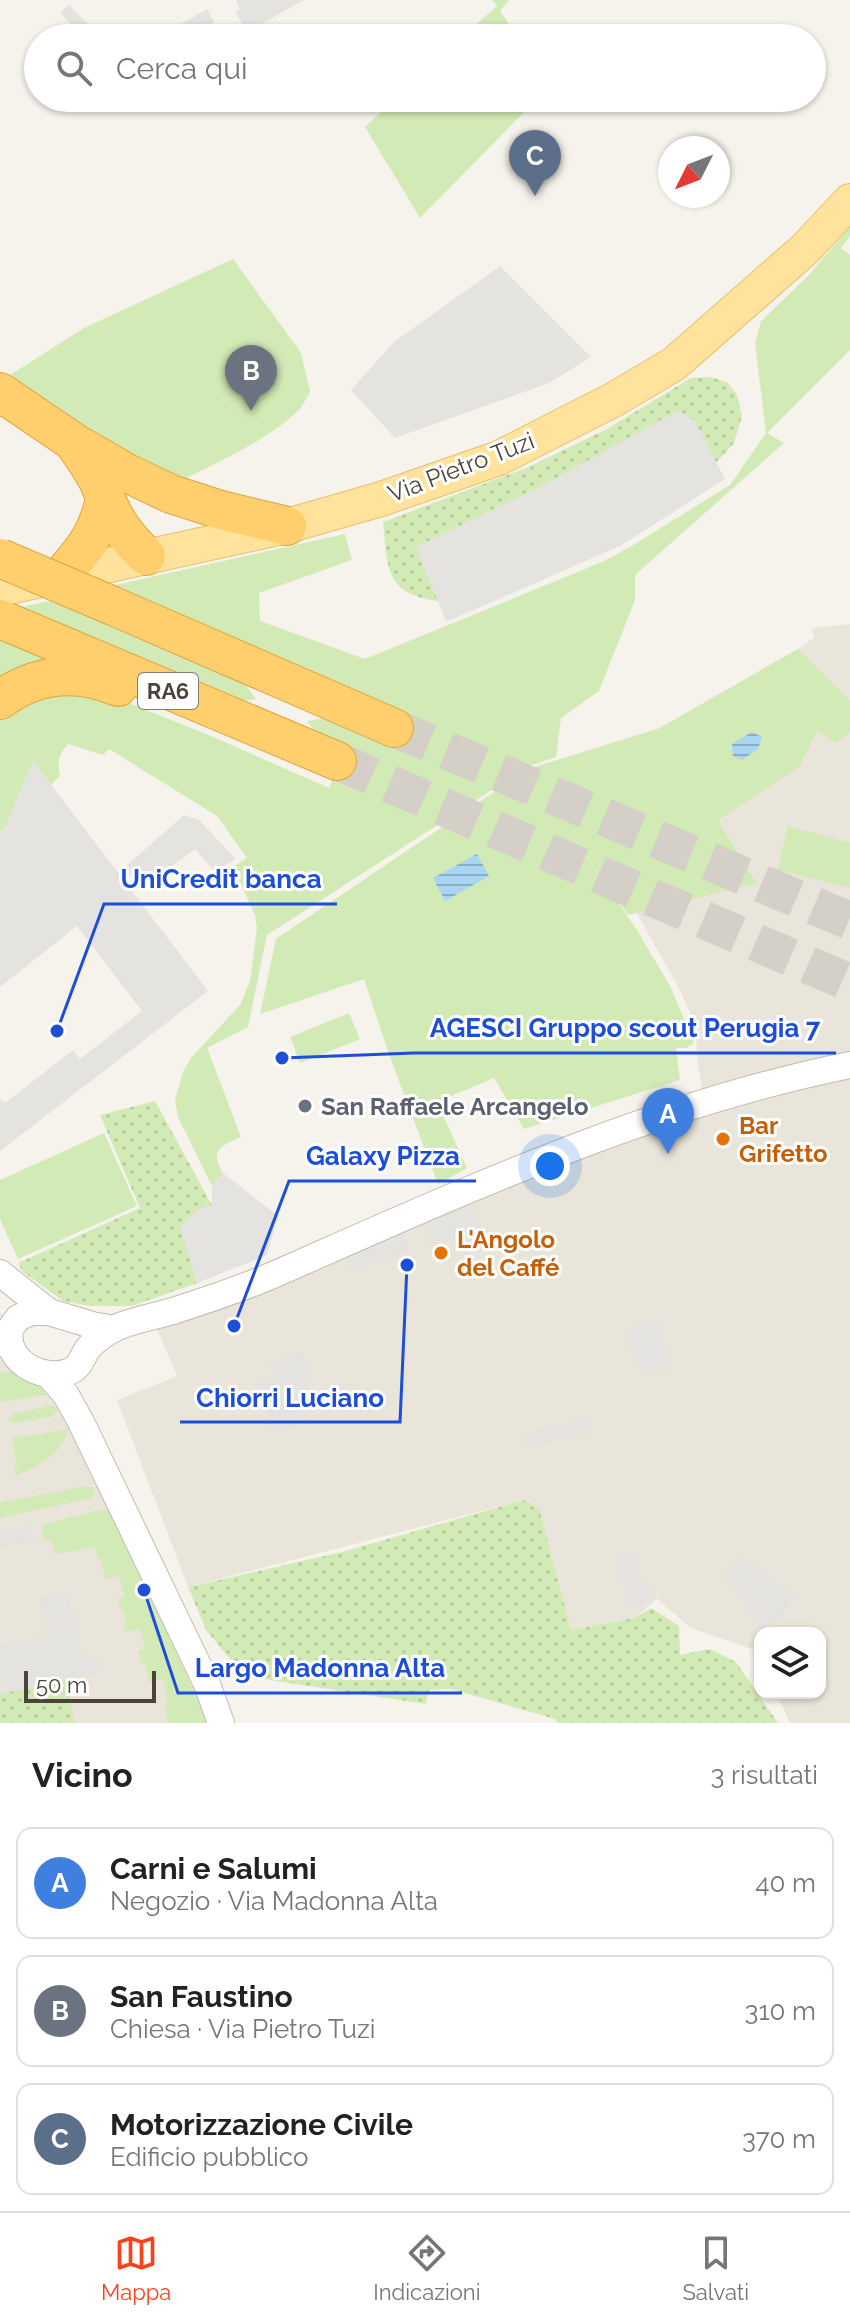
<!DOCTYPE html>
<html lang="it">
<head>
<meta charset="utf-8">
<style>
	body { margin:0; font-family:Raleway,sans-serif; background:#f6f6f6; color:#222 }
	.controls { position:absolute; right:24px; bottom:24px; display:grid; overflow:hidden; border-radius:16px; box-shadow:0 2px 6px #0004 }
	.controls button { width:72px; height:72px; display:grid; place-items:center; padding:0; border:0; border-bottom:2px solid #e0e0e0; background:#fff; color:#222; font:40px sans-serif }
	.compass { position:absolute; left:658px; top:136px; width:72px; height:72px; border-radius:50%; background:#fff; box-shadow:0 2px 6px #0004; rotate:228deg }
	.scale { position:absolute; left:24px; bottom:20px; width:132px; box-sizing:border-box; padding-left:8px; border:4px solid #4b4439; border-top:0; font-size:22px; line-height:28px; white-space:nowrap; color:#4b4439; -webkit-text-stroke:6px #fff; paint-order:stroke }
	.you { position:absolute; left:550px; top:1166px; width:28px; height:28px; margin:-20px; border:6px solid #fff; border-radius:50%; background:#1a73e8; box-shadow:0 0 0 12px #1a73e833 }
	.badge { display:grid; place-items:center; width:52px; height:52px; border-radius:50%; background:#fc3f1d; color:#fff; font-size:26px; font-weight:700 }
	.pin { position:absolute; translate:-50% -66px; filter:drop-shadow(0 2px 4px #0008) }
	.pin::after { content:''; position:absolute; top:42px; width:28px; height:24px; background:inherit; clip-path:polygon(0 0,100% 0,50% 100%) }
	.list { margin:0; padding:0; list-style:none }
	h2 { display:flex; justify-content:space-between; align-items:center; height:104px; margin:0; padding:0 32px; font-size:34px }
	h2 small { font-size:26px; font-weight:400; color:#767676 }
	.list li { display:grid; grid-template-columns:52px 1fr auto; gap:24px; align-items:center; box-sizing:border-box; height:112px; margin:0 16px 16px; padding:0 16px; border:2px solid #e0e0e0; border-radius:16px }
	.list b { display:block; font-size:30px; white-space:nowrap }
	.list p { margin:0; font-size:26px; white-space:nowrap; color:#767676 }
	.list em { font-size:26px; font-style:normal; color:#767676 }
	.icon { flex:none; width:44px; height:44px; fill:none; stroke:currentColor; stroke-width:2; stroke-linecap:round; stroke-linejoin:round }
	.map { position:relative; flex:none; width:850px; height:1723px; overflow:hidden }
	.search { position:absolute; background:#fff; box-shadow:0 2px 6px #0004; left:24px; right:24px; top:24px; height:88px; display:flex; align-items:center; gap:20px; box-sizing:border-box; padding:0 28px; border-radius:44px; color:#767676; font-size:30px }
	.sheet { height:488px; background:#fff }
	nav { display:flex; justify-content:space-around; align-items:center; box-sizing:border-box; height:112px; border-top:2px solid #e0e0e0; background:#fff; font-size:22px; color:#767676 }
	nav a { display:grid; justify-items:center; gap:4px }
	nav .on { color:#fc3f1d }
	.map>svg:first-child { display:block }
	.residential { fill:#eae5da }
	.green { fill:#d2eab5 }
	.park { fill:url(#park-dots) }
	.parking { fill:#e5e3e0 }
	.water { fill:url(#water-rules) }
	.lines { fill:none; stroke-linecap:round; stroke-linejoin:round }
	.highway-tunnel { stroke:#d4d0c8; stroke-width:38; stroke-dasharray:38 19; stroke-linecap:butt }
	.minor-casing { stroke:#c2bbae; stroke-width:28 }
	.major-casing { stroke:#e6c16a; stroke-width:36 }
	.highway-casing { stroke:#e0a43c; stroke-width:40 }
	.minor { stroke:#fff; stroke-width:26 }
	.major { stroke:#ffe39c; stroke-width:34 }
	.highway { stroke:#ffcf6e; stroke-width:38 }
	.highway-bridge-casing { stroke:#e0a43c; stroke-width:40; stroke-linecap:butt }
	.highway-bridge { stroke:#ffcf6e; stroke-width:38 }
	.worship-dot { fill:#6b7280; stroke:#fff; stroke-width:3 }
	.food-dot { fill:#e8710a; stroke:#fff; stroke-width:3 }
	.labels { text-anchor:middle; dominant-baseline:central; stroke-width:6; stroke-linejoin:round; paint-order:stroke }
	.shield { fill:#fff; stroke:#817c74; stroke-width:2 }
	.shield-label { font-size:22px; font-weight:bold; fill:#4b4439 }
	.street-label { font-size:24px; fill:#4b4439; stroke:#fff }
	.worship-label { font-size:24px; font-weight:bold; fill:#5b616d; stroke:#fff; text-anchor:start }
	.food-label { font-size:24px; font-weight:bold; fill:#c56008; stroke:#fff; text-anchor:start }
	.leader { fill:none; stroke:#1d4ed8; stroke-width:3 }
	.callout-dot { fill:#1d4ed8; stroke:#fff; stroke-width:3 }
	.callout-label { font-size:26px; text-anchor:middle; font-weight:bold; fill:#1d4ed8; stroke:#fff; stroke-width:6; stroke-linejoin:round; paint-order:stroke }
</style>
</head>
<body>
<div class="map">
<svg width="850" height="1723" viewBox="0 0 850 1723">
	<defs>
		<pattern id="park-dots" width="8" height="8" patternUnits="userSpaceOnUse" patternTransform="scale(2)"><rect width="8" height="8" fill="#d2eab5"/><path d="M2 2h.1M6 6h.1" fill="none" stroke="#b6ca9c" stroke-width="1.8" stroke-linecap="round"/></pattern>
		<pattern id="water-rules" width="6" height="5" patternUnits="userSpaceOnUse" patternTransform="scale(2)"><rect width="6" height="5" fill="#a9d4f2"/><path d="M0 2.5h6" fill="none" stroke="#8caec5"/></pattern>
	</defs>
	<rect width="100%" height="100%" fill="#f6f3ec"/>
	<path class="residential" d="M 850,624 L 850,1723 L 790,1723 L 776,1693 L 820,1693 L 820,1633 L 760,1633 L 760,1660 L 755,1650 L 691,1628 L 657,1599 L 635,1618 L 571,1630 L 539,1508 L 524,1500 L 188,1587 L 117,1400 L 177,1376 L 152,1317 L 704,1101 L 698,1065 L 695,1023 L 678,986 L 636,912 L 757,882 L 660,728 L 803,646 L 814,637 L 812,628 Z
		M 0,1312 L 60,1397 L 214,1723 L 0,1723 Z"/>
	<path class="green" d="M 492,0 L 509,0 L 500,11 L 519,38 L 461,38 L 497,6 Z
		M 396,98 L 538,98 L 420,218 L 365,127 Z
		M 850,227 L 850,236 L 841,248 L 850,255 L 850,350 L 767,433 L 784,443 L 635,575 L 635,600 L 599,691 L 561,718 L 556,757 L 529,766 L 267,935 L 248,1027 L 207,1048 L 241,1137 C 221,1146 209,1150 223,1173 L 212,1186 L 178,1117 L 175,1100 L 183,1072 L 191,1058 L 240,1005 L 250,981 L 257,928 L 255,915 L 233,867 L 247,858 L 217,816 L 109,749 L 103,755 L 68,744 C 59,755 57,761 60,776 L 51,785 L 33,762 L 6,825 L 0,833 L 0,712 L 30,693 L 109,695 L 211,736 L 329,788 L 346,747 L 322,740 L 307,721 L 329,717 L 399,746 L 409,724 L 111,586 L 345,534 L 352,560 L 259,593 L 260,621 L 365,659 L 602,562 L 630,547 L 730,485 L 766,433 L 755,343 L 761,321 L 807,277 Z
		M 233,259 L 301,353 L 310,392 C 306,399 302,407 296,413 C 264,442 219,461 181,481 L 77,428 L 4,379 L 84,328 Z
		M 53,600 L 239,676 L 256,699 L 230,703 L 4,611 Z
		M 0,635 L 60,659 L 0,688 Z
		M 798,649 L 850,701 L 850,732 L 836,743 L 817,731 L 799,767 L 718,820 L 757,883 L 628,915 L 571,834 L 637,930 L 670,986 L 694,1043 L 686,1048 L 676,1048 L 680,1080 L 524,1129 L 494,1078 L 437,1102 L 467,1168 L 438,1184 L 390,1057 L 364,979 L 260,1014 L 276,939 L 528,769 L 660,728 Z
		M 788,826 L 850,843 L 850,888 L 778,870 Z
		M 349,1013 L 360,1039 L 300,1063 L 290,1037 Z
		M 104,1133 L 137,1206 L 18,1259 L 0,1219 L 0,1180 Z
		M 13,1371 L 28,1374 L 51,1394 L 0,1402 L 0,1373 Z
		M 53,1405 L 57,1410 L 53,1416 L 15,1423 L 8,1420 L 13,1414 Z
		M 69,1429 C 60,1456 40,1465 15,1476 L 14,1467 L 17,1466 L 12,1438 Z
		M 86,1486 L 93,1488 L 94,1493 L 92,1498 L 0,1518 L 0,1503 Z
		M 100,1510 L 112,1511 L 208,1723 L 168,1723 L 164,1704 L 168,1703 L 163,1680 L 149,1682 L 145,1663 L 141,1664 L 138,1651 L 145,1649 L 140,1629 L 125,1632 L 123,1625 L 126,1624 L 123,1609 L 120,1609 L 118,1599 L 124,1597 L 119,1576 L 105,1579 L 101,1559 L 98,1559 L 95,1547 L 55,1554 L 53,1542 L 44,1539 L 42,1525 Z"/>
	<path class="park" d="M 710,377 L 727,382 L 737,395 L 742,416 L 734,443 L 716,463 L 695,421 L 536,489 L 417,547 L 438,601 C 384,594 388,567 383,522 L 526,468 L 605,430 L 691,378 Z
		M 155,1101 L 212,1205 L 181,1227 L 197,1283 L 132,1306 L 90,1306 L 63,1301 L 23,1272 L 18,1263 L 140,1208 L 100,1115 Z
		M 524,1500 L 539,1508 L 571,1630 L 635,1618 L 651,1608 L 679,1626 L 680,1655 L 710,1649 L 736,1662 L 778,1723 L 558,1723 L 555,1719 L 451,1689 L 429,1690 L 426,1704 L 244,1676 L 206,1630 L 188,1587 L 342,1552 Z
		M 66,1679 L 75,1723 L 0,1723 L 0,1694 Z"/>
	<path class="parking" d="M 236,0 L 304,0 L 247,32 L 235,12 L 240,9 Z
		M 69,5 L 101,38 L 84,38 L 60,13 Z
		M 207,9 L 214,22 L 208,26 L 215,38 L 157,38 Z
		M 500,266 L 591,357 L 549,383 L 395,438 L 351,390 L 394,342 Z
		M 679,410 L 695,421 L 725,479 L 622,545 L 446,622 L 416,547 L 536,489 Z
		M 33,761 L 208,991 L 0,1151 L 0,1098 L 5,1103 L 73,1050 L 80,1059 L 142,1011 L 77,926 L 0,987 L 0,833 L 6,825 Z
		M 184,815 L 199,820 L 236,859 L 215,872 L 195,849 L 141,890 L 125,867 Z
		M 223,1173 L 278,1216 L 267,1255 L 197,1283 L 180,1227 L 198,1209 L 212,1205 L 212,1186 Z
		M 470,1200 L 480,1233 L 431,1244 L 427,1235 L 428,1224 Z
		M 403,1233 L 409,1250 L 351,1272 L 345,1256 Z
		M 660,1320 L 670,1370 L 649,1373 L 642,1371 L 633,1361 L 625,1330 Z
		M 301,1351 L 308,1369 L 309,1422 L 271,1431 L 256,1382 L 273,1374 L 270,1363 Z
		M 590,1416 L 593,1432 L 523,1448 L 521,1435 Z
		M 31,1526 L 34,1541 L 0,1546 L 0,1532 Z
		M 633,1552 L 641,1576 L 656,1599 L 630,1611 L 614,1559 Z
		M 741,1555 L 798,1597 L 782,1614 L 762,1630 L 724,1575 Z
		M 69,1593 L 82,1657 L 99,1658 L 102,1672 L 0,1694 L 0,1647 L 48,1636 L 40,1599 Z"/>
	<path class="water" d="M 752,732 L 762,737 L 758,749 L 742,760 L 733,756 L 732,744 Z
		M 477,854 L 489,876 L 445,901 L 433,878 Z"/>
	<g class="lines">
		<path class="highway-tunnel" d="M 394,728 L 850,921
			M 337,761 L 850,983"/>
		<g class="minor-casing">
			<path id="minor" d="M 0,1273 L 49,1312
				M 10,1331 C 5,1361 41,1381 68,1372 C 80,1368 81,1359 87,1350 C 92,1342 107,1332 115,1328 C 135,1319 159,1316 179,1309 C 213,1298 249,1286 282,1271 C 466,1190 652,1105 850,1065
				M 0,1343 L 18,1318 L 31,1312 L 49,1312 L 92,1325 L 114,1329
				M 48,1374 L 66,1395 L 81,1422 L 207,1684 L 221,1723"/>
		</g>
		<g class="major-casing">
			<path id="major" d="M 0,589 L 287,526 L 381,499 L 499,458 L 613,400 L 674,364 L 805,249 L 850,201"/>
		</g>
		<g class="highway-casing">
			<path id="highway" d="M 0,392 L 75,443 L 127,473 L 171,494 L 221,510 L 287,526
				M 76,446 C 84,458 94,471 100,485 C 113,517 120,531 146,556
				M 64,573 C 87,546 96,535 105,500
				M 113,606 L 394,728
				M 0,619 L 337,761
				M 0,700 C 36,673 77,670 118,687"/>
		</g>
		<use href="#minor" class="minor"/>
		<use href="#major" class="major"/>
		<use href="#highway" class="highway"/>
		<g class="highway-bridge-casing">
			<path id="highway-bridge" d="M 0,558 L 113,606"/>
		</g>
		<use href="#highway-bridge" class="highway-bridge"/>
	</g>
	<circle class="worship-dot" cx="305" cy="1106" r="8"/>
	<g class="food-dot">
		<circle cx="723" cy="1139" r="8"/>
		<circle cx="441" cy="1253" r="8"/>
	</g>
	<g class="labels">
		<rect class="shield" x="138" y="673" width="60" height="36" rx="6"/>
		<g class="shield-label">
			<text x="168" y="691">RA6</text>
		</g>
		<g class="street-label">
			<text transform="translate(461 467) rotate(-21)">Via Pietro Tuzi</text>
		</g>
		<g class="worship-label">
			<text x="321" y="1106">San Raffaele Arcangelo</text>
		</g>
		<g class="food-label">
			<text x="739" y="1125">Bar<tspan x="739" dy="28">Grifetto</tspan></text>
			<text x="457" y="1239">L'Angolo<tspan x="457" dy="28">del Caffé</tspan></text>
		</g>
	</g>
	<path class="leader" d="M57 1031L104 904H337M282 1058L414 1053H836M234 1326L289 1181H476M407 1265L400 1422H180M144 1590L178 1693H462"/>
	<g class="callout-dot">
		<circle cx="57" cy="1031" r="8"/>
		<circle cx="282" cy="1058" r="8"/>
		<circle cx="234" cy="1326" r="8"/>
		<circle cx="407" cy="1265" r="8"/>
		<circle cx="144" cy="1590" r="8"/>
	</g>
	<g class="callout-label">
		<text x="221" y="888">UniCredit banca</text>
		<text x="625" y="1037">AGESCI Gruppo scout Perugia 7</text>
		<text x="383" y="1165">Galaxy Pizza</text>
		<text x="290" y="1407">Chiorri Luciano</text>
		<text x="320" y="1677">Largo Madonna Alta</text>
	</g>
</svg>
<div class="controls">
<button><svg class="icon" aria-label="layers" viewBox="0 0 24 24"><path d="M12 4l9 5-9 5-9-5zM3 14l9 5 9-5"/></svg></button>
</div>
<svg class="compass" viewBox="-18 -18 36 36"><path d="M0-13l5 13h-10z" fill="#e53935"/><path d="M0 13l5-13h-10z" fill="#767676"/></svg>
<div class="scale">50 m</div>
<div class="you"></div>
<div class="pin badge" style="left:668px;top:1154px;background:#3f7fe0">A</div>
<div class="pin badge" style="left:251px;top:411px;background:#6b7280">B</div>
<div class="pin badge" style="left:535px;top:196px;background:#5c6f8a">C</div>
<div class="search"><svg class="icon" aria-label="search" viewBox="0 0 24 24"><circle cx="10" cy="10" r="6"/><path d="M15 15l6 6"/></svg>Cerca qui</div>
</div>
<section class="sheet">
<h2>Vicino<small>3 risultati</small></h2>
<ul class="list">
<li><span class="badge" style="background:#3f7fe0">A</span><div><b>Carni e Salumi</b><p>Negozio · Via Madonna Alta</p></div><em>40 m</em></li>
<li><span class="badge" style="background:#6b7280">B</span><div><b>San Faustino</b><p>Chiesa · Via Pietro Tuzi</p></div><em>310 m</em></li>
<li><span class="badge" style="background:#5c6f8a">C</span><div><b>Motorizzazione Civile</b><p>Edificio pubblico</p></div><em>370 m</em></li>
</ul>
</section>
<nav>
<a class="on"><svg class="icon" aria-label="map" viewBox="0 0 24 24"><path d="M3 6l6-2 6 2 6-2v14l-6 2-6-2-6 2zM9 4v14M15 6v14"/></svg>Mappa</a>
<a><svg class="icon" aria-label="directions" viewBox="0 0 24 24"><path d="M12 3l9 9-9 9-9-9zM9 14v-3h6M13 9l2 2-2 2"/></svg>Indicazioni</a>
<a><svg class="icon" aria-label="saved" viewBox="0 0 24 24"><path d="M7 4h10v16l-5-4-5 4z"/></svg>Salvati</a>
</nav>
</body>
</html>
